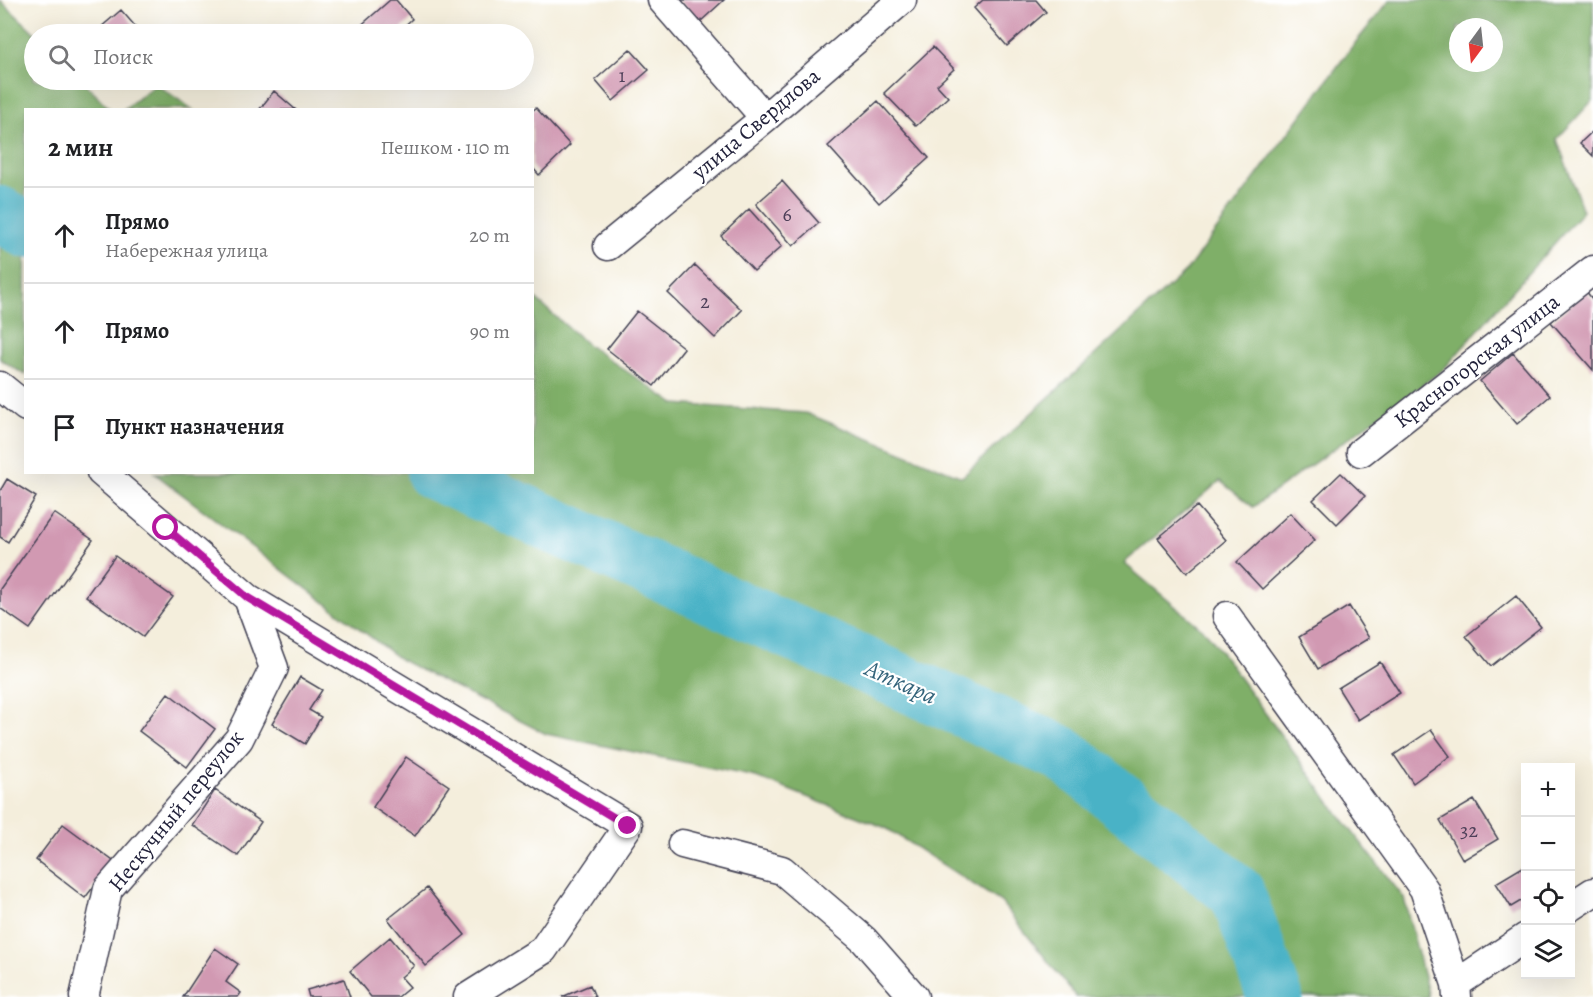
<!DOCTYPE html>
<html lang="ru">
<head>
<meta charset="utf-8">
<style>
	body { margin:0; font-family:Alegreya,serif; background:#f2f2f2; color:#202124 }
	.controls { position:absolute; right:18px; bottom:18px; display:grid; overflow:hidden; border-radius:0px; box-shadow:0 6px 24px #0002 }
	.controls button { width:54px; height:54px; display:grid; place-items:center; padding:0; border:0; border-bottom:2px solid #e0e0e0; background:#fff; color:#202124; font:30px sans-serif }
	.compass { position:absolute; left:1449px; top:18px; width:54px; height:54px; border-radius:50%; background:#fff; box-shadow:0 6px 24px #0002; rotate:195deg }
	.stop { position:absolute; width:18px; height:18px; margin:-14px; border:4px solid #b5179e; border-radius:50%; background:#fff }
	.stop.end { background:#b5179e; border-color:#fff; box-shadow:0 2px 6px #0008 }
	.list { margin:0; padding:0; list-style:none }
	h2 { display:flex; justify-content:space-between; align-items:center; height:78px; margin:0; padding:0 24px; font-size:26px }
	h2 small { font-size:20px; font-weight:400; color:#757577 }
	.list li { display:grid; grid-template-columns:39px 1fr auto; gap:18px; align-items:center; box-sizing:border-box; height:96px; padding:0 24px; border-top:2px solid #e0e0e0 }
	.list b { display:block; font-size:22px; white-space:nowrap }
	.list p { margin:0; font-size:20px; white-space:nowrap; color:#757577 }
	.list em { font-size:20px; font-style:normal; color:#757577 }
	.icon { flex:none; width:33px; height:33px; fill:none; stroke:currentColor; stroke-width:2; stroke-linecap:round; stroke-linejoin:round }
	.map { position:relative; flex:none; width:1593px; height:997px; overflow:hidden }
	.search { position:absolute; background:#fff; box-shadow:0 6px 24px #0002; left:24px; top:24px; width:510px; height:66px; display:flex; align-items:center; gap:15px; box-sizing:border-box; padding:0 21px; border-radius:33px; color:#757577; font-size:22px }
	.panel { position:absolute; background:#fff; box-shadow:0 6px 24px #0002; left:24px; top:108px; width:510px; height:366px; border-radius:0px }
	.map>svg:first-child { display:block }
	.forest { fill:#7faf68; stroke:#506852; stroke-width:1.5; fill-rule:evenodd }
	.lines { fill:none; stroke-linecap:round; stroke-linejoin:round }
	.river { stroke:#48b2c6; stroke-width:56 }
	.building { fill:#d199b2 }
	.minor-casing { stroke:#424153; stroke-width:31 }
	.minor { stroke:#fff; stroke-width:28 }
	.route { stroke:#b5179e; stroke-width:8 }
	.labels { text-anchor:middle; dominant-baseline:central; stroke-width:4.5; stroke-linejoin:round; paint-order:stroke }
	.number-label { font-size:20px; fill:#4e4059 }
	.street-label { font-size:22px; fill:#22223b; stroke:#fff }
	.water-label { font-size:24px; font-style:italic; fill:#33637a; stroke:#fff }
</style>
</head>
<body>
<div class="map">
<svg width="1593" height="997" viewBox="0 0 1593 997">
	<rect width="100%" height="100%" fill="#fff"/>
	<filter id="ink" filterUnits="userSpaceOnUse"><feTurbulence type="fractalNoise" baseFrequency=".0167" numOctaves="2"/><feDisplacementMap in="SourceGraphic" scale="12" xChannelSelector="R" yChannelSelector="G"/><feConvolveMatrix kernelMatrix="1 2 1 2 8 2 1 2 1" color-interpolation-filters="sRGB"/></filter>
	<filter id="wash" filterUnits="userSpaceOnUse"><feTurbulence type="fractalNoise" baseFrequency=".008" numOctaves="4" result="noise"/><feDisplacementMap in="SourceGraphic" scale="24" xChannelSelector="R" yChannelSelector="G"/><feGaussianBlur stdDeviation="1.35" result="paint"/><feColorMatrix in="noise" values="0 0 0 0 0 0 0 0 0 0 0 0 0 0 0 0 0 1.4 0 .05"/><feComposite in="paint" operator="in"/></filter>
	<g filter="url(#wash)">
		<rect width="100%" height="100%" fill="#f4eedc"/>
		<path class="forest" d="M 0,0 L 36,34 L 34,34 L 34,80 L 81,80 L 110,109 L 26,110 L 25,375 L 0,359 Z
			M 1390,0 L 1593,0 L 1593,100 L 1557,139 L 1583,211 L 1443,370 L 1253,507 L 1220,481 L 1124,563 L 1208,634 L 1334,808 L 1404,898 L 1429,997 L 1076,997 L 1001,902 L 886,828 L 756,777 L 546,734 L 401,660 L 154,473 L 532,472 L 533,297 L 588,345 L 675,404 L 806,413 L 962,477 L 1187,270 L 1351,48 ZM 1458,27 L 1494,27 L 1494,63 L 1458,63 Z
			M 156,84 L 192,109 L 124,109 Z"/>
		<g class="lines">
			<path class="river" d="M 0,214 L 26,230
				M 434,472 L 1063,754 L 1237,893 L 1275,997"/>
		</g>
		<g id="blocks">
			<path class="building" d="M 390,0 L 396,0 L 412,19 L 400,30 L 404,34 L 363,34 L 358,28 Z
				M 679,0 L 724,0 L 700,22 Z
				M 983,0 L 1036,0 L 1046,12 L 1007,46 L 974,8 Z
				M 121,10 L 142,34 L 93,34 Z
				M 933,47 L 954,69 L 937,85 L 948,97 L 916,126 L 884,93 Z
				M 630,49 L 649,70 L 613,101 L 595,80 Z
				M 274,91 L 296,110 L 259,110 Z
				M 878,101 L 929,158 L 879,203 L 828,146 Z
				M 536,108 L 570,145 L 539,175 L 532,167 L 532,111 Z
				M 1593,131 L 1593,156 L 1580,143 Z
				M 782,181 L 819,223 L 793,246 L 756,204 Z
				M 749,209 L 782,246 L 754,271 L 721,236 Z
				M 695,265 L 742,310 L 715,338 L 668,293 Z
				M 1586,291 L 1593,300 L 1593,370 L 1551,322 Z
				M 637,311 L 684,348 L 654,386 L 607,349 Z
				M 1513,353 L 1550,396 L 1517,424 L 1480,381 Z
				M 1341,473 L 1365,496 L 1337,524 L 1313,500 Z
				M 7,479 L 36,497 L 8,542 L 0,537 L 0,491 Z
				M 1197,506 L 1226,540 L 1187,573 L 1158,538 Z
				M 54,513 L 93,540 L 30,629 L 0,608 L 0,589 Z
				M 1290,513 L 1315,540 L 1262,589 L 1237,562 Z
				M 115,556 L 173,597 L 143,637 L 86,596 Z
				M 1516,596 L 1541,627 L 1491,666 L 1466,636 Z
				M 1349,606 L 1369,638 L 1318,669 L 1299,637 Z
				M 1380,662 L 1400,693 L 1358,720 L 1338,688 Z
				M 300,677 L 322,690 L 309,710 L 321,717 L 305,744 L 272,724 Z
				M 168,693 L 215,729 L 187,767 L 139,731 Z
				M 1431,730 L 1450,756 L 1413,783 L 1394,755 Z
				M 406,757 L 449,786 L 415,836 L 373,807 Z
				M 215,790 L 261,822 L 238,856 L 192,825 Z
				M 1474,800 L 1498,839 L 1463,860 L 1440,820 Z
				M 63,824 L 113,861 L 85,898 L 36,860 Z
				M 1526,865 L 1526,898 L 1511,907 L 1496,883 Z
				M 427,888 L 465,935 L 426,966 L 388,919 Z
				M 390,937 L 414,966 L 401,977 L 410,987 L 398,997 L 371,997 L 350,971 Z
				M 215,948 L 238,964 L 226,982 L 241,993 L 238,997 L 183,997 Z
				M 344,979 L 350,997 L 309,997 L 307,990 Z
				M 590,985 L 595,997 L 562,997 Z"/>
		</g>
	</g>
	<g filter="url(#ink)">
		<use href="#blocks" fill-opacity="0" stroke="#424153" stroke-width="1.5"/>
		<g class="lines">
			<g class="minor-casing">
				<path id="minor" d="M 662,0 L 765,118
					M 608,246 L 765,118 L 902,0
					M 0,386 L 26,407
					M 1361,452 L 1593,270
					M 101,472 L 248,598 L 628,826 L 543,950 L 468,997
					M 1227,616 L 1424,889 L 1456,984 L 1457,997
					M 682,844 L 782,870 L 864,940 L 914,997
					M 1570,907 L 1593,892
					M 1456,984 L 1526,937
					M 84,997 L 108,889 L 239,739 L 274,668 L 248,598"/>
			</g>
			<use href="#minor" class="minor"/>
		</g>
	</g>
	<g class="lines" filter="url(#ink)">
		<path class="route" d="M 166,528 L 248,598 L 628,826"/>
	</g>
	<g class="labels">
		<g class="number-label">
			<text x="622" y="75">1</text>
			<text x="787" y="214">6</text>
			<text x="705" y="301">2</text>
			<text x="1469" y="830">32</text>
		</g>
		<g class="street-label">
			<text transform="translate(756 124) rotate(-40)">улица Свердлова</text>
			<text transform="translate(1477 361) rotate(-38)">Красногорская улица</text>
			<text transform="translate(176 811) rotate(-51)">Нескучный переулок</text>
		</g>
		<g class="water-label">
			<text transform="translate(901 682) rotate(24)">Аткара</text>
		</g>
	</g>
</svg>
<div class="controls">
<button>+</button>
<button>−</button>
<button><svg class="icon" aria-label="locate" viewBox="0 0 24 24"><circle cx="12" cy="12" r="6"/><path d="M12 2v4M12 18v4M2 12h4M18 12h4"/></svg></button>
<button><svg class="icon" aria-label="layers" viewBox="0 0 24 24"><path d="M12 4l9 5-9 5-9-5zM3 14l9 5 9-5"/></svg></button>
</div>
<svg class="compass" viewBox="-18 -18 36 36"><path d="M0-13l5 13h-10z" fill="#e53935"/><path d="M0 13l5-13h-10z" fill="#757577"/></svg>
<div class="stop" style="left:166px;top:528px"></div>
<div class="stop end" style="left:628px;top:826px"></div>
<div class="search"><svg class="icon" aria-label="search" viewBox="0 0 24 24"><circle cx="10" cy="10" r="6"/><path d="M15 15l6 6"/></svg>Поиск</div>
<section class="panel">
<h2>2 мин<small>Пешком · 110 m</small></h2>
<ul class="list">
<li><svg class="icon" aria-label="ahead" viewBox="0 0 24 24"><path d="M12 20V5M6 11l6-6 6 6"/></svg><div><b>Прямо</b><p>Набережная улица</p></div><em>20 m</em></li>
<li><svg class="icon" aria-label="ahead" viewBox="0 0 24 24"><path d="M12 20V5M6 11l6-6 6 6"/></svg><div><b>Прямо</b></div><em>90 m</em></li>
<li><svg class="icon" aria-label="arrive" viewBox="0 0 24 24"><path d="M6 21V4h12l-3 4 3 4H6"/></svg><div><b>Пункт назначения</b></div></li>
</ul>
</section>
</div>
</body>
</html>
